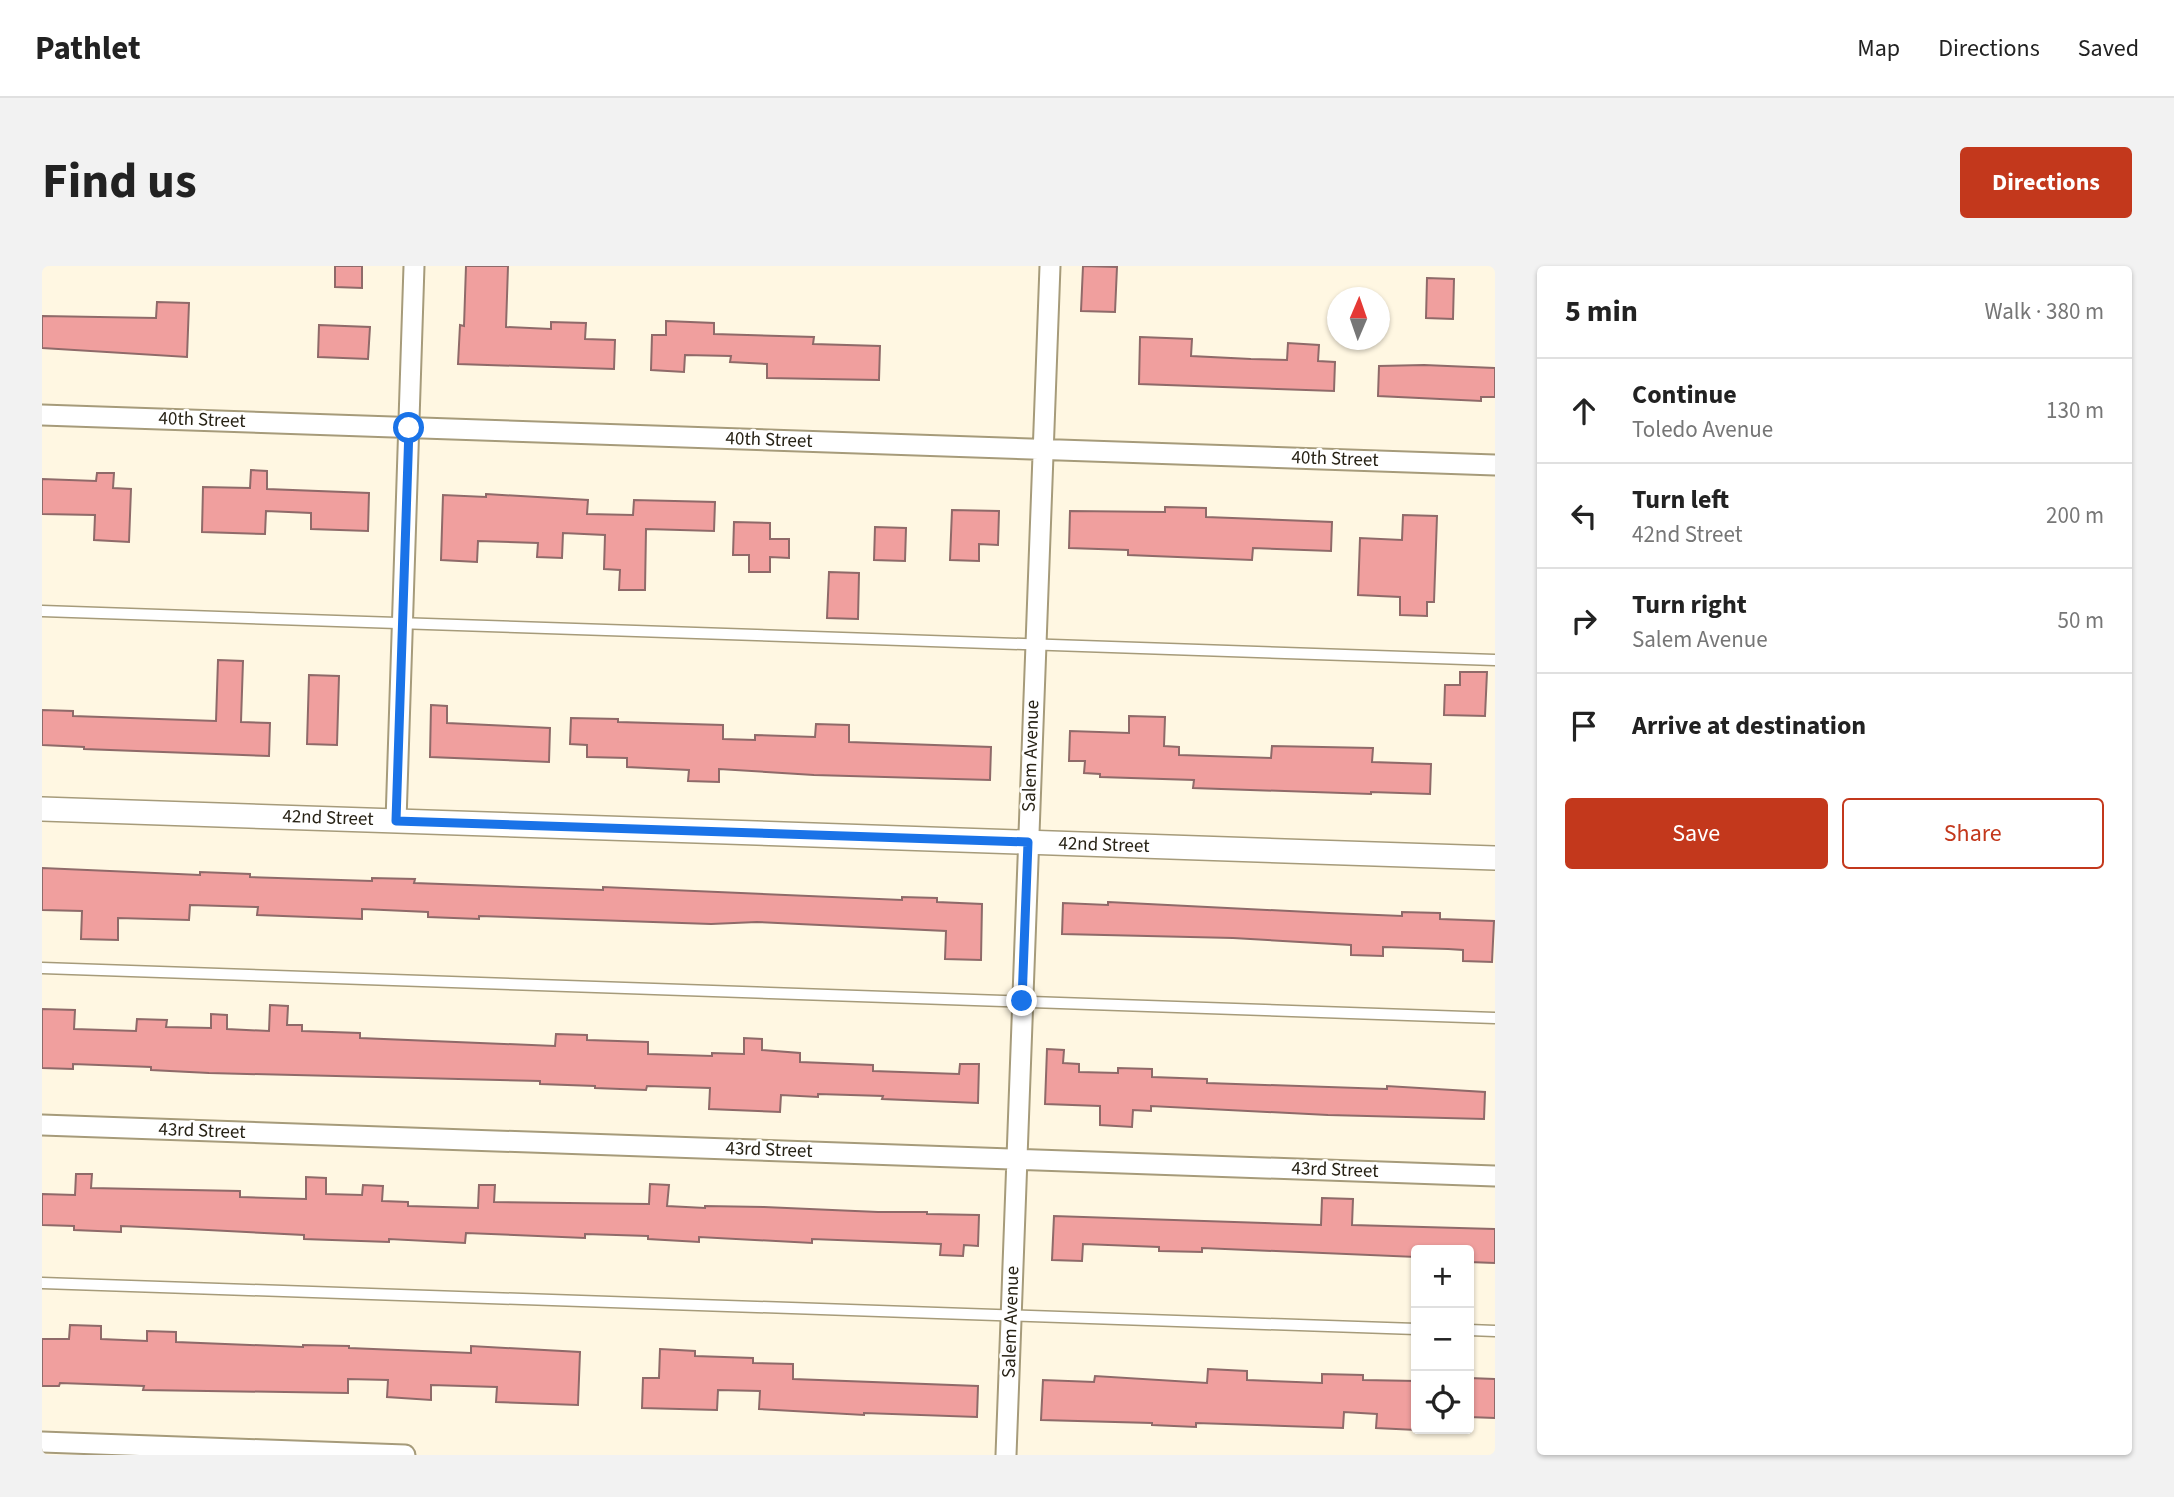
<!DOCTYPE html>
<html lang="en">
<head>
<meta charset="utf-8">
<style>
	body { margin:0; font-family:"Source Sans 3",sans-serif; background:#f2f2f2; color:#222 }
	.controls { position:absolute; right:21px; bottom:21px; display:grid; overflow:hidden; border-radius:7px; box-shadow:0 2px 5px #0004 }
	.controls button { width:63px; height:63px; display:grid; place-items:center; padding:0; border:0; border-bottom:2px solid #e0e0e0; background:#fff; color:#222; font:35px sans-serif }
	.compass { position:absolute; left:1285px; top:21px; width:63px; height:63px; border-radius:50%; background:#fff; box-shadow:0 2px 5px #0004; rotate:2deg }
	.stop { position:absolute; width:21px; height:21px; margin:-16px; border:5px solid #1a73e8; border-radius:50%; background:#fff }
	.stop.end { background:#1a73e8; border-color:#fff; box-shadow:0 2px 7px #0008 }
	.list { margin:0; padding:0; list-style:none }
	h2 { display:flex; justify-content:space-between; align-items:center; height:91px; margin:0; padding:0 28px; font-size:30px }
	h2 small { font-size:23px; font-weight:400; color:#767676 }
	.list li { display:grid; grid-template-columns:46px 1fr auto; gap:21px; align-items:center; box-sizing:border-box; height:105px; padding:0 28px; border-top:2px solid #e0e0e0 }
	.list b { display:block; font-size:26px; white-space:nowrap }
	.list p { margin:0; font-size:23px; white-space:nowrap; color:#767676 }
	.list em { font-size:23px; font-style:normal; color:#767676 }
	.actions { display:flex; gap:14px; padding:21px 28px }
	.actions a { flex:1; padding:16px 0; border:2px solid #c3381c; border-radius:7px; text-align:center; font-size:24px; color:#c3381c }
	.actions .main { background:#c3381c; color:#fff }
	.icon { flex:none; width:38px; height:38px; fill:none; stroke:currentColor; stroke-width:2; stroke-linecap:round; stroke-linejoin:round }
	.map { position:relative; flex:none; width:1453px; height:1189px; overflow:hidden; border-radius:7px }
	header { display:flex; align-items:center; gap:42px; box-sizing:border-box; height:98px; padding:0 35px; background:#fff; border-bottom:2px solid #e0e0e0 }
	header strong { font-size:33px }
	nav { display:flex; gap:38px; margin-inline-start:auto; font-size:24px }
	.intro { display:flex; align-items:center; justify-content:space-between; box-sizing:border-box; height:168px; padding:0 42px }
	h1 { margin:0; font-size:49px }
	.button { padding:18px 32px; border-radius:7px; background:#c3381c; color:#fff; font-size:24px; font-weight:700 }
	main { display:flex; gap:42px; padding:0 42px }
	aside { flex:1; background:#fff; border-radius:7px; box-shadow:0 2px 5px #0004 }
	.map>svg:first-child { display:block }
	.building { fill:#f09f9e; stroke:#8f6a69; stroke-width:2 }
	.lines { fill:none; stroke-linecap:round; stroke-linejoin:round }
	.service-casing { stroke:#a69b7a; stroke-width:13 }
	.minor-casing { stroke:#a69b7a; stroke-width:23 }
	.tertiary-casing { stroke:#a69b7a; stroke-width:26 }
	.service { stroke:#fff; stroke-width:10 }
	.minor { stroke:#fff; stroke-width:19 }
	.tertiary { stroke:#fff; stroke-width:23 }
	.route { stroke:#1a73e8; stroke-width:9 }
	.labels { text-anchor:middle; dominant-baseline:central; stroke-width:5; stroke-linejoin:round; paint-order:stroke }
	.street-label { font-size:19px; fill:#282316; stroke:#fff }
</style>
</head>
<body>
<header>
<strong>Pathlet</strong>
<nav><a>Map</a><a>Directions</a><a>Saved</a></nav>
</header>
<div class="intro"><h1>Find us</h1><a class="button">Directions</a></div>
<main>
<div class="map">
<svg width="1453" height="1189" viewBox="0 0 1453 1189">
	<rect width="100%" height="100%" fill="#fff7e2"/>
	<path class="building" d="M 293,0 L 320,0 L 320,22 L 293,21 Z
		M 424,0 L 466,0 L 464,61 L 509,63 L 509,56 L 544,57 L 543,73 L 573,74 L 572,103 L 416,98 L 418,59 L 422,60 Z
		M 1041,0 L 1075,1 L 1073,46 L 1039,45 Z
		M 1385,12 L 1412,13 L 1411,53 L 1384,52 Z
		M 115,36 L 147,37 L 145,91 L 0,82 L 0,50 L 114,52 Z
		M 624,55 L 672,57 L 672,68 L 772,71 L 771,78 L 838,80 L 837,114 L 725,112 L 725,98 L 688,96 L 689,90 L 643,89 L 642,106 L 609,104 L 610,69 L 624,69 Z
		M 277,59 L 328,61 L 326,93 L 276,91 Z
		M 1098,71 L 1150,73 L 1149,90 L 1209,93 L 1245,94 L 1246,77 L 1277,79 L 1276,95 L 1293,96 L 1292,125 L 1097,118 Z
		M 1382,99 L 1453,102 L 1453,131 L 1439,131 L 1439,135 L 1336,130 L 1337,100 Z
		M 209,204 L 225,205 L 225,223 L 327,227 L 326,265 L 269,263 L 269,247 L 224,245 L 223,268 L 160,266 L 161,221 L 208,222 Z
		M 55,207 L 72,207 L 71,222 L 89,223 L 87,276 L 52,274 L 53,249 L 0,248 L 0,213 L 54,215 Z
		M 444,228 L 546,234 L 545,248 L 591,249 L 592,234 L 673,236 L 672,265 L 604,263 L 603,324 L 577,324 L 578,304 L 562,303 L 563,269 L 521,267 L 520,292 L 495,291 L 496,277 L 436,275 L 435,296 L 399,294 L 401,229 L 444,231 Z
		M 1123,241 L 1164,242 L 1164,251 L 1290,256 L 1289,285 L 1211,282 L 1210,294 L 1086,289 L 1086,284 L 1027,282 L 1028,245 L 1123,246 Z
		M 910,244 L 957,245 L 956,279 L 937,278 L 937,295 L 908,294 Z
		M 1361,249 L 1395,250 L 1392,336 L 1385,336 L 1385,350 L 1358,349 L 1358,331 L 1316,329 L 1318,272 L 1360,274 Z
		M 692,256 L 728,257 L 728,273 L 747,273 L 747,292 L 728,291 L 728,306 L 707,306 L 707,289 L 691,289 Z
		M 833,261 L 864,262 L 863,295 L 832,294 Z
		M 787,306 L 817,307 L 816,353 L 785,352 Z
		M 176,394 L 201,395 L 199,456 L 228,457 L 227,490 L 42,483 L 42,481 L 0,479 L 0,444 L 31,445 L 31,450 L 174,455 Z
		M 1418,406 L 1445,406 L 1443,450 L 1402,449 L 1403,419 L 1418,419 Z
		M 267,409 L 297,410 L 295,479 L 265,478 Z
		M 389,439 L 405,440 L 405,457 L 508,462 L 507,496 L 388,491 Z
		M 1087,450 L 1123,451 L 1122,480 L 1137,481 L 1137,489 L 1229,492 L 1230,480 L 1331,482 L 1330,496 L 1389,498 L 1388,528 L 1329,526 L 1329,528 L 1151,522 L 1152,514 L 1058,511 L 1058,508 L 1042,507 L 1043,495 L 1027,495 L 1028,465 L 1087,467 Z
		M 529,452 L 576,453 L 576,456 L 681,459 L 681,473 L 713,474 L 713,469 L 773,471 L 774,458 L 807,459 L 807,476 L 949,481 L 948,514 L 772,509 L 677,503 L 677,516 L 646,515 L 647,504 L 585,501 L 585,492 L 545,491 L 545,479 L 528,478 Z
		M 0,602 L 158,609 L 158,606 L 208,608 L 208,611 L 330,615 L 330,612 L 373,613 L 372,617 L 561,624 L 561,621 L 860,634 L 860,631 L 895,632 L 895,636 L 940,638 L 939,694 L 903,693 L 904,665 L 715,656 L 669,658 L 437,650 L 437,653 L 386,651 L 386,646 L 320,643 L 320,653 L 215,649 L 216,641 L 148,639 L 147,654 L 76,652 L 76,674 L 39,673 L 40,645 L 0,644 Z
		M 1066,636 L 1287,647 L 1360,650 L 1360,646 L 1398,647 L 1398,653 L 1452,655 L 1450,696 L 1421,695 L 1421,684 L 1406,683 L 1341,681 L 1341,690 L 1309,689 L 1309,679 L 1191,672 L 1020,668 L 1021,637 L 1066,639 Z
		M 228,739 L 246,740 L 245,759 L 260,759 L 260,765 L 318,767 L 318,772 L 513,780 L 514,768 L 545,769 L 545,774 L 606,776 L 606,788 L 670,790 L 670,787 L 702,788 L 702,772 L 720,773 L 720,784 L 758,787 L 758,796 L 831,799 L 831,805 L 917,808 L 918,798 L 937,798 L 936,837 L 840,833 L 841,830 L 776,828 L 776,831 L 739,829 L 738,846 L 667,843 L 668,822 L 605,820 L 604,824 L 553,822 L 553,820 L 498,818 L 498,815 L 167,807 L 109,804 L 109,801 L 31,798 L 31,803 L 0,802 L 0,743 L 33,744 L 32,763 L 94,765 L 95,753 L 125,754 L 124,761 L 169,762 L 169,748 L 185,749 L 185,763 L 227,765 Z
		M 1005,783 L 1022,784 L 1021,797 L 1037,798 L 1037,806 L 1076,807 L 1076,802 L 1110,803 L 1110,811 L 1165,813 L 1165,817 L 1345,823 L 1345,820 L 1443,826 L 1442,853 L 1286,849 L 1109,840 L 1109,845 L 1091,844 L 1090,861 L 1058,859 L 1058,840 L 1003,838 Z
		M 34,908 L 50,908 L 49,922 L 198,925 L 198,931 L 264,933 L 264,911 L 284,912 L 284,928 L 320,929 L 321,919 L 341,920 L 340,935 L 366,936 L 366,940 L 436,942 L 437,919 L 453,919 L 452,936 L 607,938 L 608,918 L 627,919 L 625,940 L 663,942 L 663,940 L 722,941 L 836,946 L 885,946 L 885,948 L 937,949 L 936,980 L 922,979 L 921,990 L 898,989 L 899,978 L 770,973 L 770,977 L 657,971 L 657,976 L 606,973 L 606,970 L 543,968 L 543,972 L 424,967 L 423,977 L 347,973 L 347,976 L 262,973 L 262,969 L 147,963 L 79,960 L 79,966 L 32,964 L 32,960 L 0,959 L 0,928 L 33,929 Z
		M 1280,932 L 1311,933 L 1310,959 L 1453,963 L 1453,997 L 1427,996 L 1427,984 L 1374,984 L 1374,991 L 1160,982 L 1160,986 L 1117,985 L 1117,981 L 1041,978 L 1040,995 L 1010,994 L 1012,950 L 1279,959 Z
		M 28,1059 L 59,1060 L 59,1073 L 105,1075 L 105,1065 L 134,1066 L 134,1076 L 261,1081 L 261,1079 L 307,1080 L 307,1082 L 429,1087 L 429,1080 L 538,1086 L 536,1139 L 454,1136 L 455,1121 L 389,1119 L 389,1134 L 345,1131 L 346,1114 L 306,1113 L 306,1127 L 101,1124 L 102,1120 L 18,1117 L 17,1120 L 0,1120 L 0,1073 L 27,1073 Z
		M 618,1083 L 653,1085 L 653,1090 L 711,1092 L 711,1097 L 751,1098 L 751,1113 L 936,1120 L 935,1151 L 822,1147 L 822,1149 L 717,1143 L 718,1125 L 676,1124 L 675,1144 L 600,1142 L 601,1112 L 617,1112 Z
		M 1166,1103 L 1205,1105 L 1205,1114 L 1280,1117 L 1280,1108 L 1321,1109 L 1321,1114 L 1374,1115 L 1374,1164 L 1334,1162 L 1335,1148 L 1302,1146 L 1301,1162 L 1154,1157 L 1154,1161 L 1110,1159 L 1110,1157 L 999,1154 L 1001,1114 L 1052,1116 L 1053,1110 L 1165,1117 Z
		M 1427,1112 L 1453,1113 L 1453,1152 L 1427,1151 Z"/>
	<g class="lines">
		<g class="service-casing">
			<path id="service" d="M 0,345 L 1453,394
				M 0,702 L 1453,752
				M 0,1017 L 1374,1063
				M 1427,1064 L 1453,1065"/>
		</g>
		<g class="minor-casing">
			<path id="minor" d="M 0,149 L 1453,199
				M 354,555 L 372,0
				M 0,859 L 1453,910
				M 0,1176 L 363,1189
				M 964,1189 L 1008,0"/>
		</g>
		<g class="tertiary-casing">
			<path id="tertiary" d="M 0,543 L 1453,592"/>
		</g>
		<use href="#service" class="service"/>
		<use href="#minor" class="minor"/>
		<use href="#tertiary" class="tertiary"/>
	</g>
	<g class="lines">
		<path class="route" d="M 367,162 L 354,555 L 986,576 L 980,735"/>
	</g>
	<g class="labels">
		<g class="street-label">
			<text transform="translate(160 154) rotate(2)">40th Street</text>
			<text transform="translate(727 174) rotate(2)">40th Street</text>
			<text transform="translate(1293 193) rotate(2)">40th Street</text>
			<text transform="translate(989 490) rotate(-88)">Salem Avenue</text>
			<text transform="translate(286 552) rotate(2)">42nd Street</text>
			<text transform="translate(1062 579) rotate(2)">42nd Street</text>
			<text transform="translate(160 865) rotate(2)">43rd Street</text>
			<text transform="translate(727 884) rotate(2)">43rd Street</text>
			<text transform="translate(1293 904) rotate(2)">43rd Street</text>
			<text transform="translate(969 1056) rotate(-88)">Salem Avenue</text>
		</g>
	</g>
</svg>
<div class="controls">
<button>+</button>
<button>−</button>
<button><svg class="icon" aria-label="locate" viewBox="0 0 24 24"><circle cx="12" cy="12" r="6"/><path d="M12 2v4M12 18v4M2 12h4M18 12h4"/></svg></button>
</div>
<svg class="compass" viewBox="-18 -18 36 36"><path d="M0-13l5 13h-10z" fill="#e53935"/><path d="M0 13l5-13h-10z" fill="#767676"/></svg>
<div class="stop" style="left:367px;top:162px"></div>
<div class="stop end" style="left:980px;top:735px"></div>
</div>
<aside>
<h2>5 min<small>Walk · 380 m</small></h2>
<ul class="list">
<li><svg class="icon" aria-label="ahead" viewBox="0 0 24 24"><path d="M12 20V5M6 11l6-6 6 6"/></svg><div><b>Continue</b><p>Toledo Avenue</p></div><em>130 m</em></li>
<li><svg class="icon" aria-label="left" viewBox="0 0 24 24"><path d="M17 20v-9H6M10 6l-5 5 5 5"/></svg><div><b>Turn left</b><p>42nd Street</p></div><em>200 m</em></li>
<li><svg class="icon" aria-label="right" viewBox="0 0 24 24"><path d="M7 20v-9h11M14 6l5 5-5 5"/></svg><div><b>Turn right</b><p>Salem Avenue</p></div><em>50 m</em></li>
<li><svg class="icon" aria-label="arrive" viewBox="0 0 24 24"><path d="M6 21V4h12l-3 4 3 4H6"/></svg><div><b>Arrive at destination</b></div></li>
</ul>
<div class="actions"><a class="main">Save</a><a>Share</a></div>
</aside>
</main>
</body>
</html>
